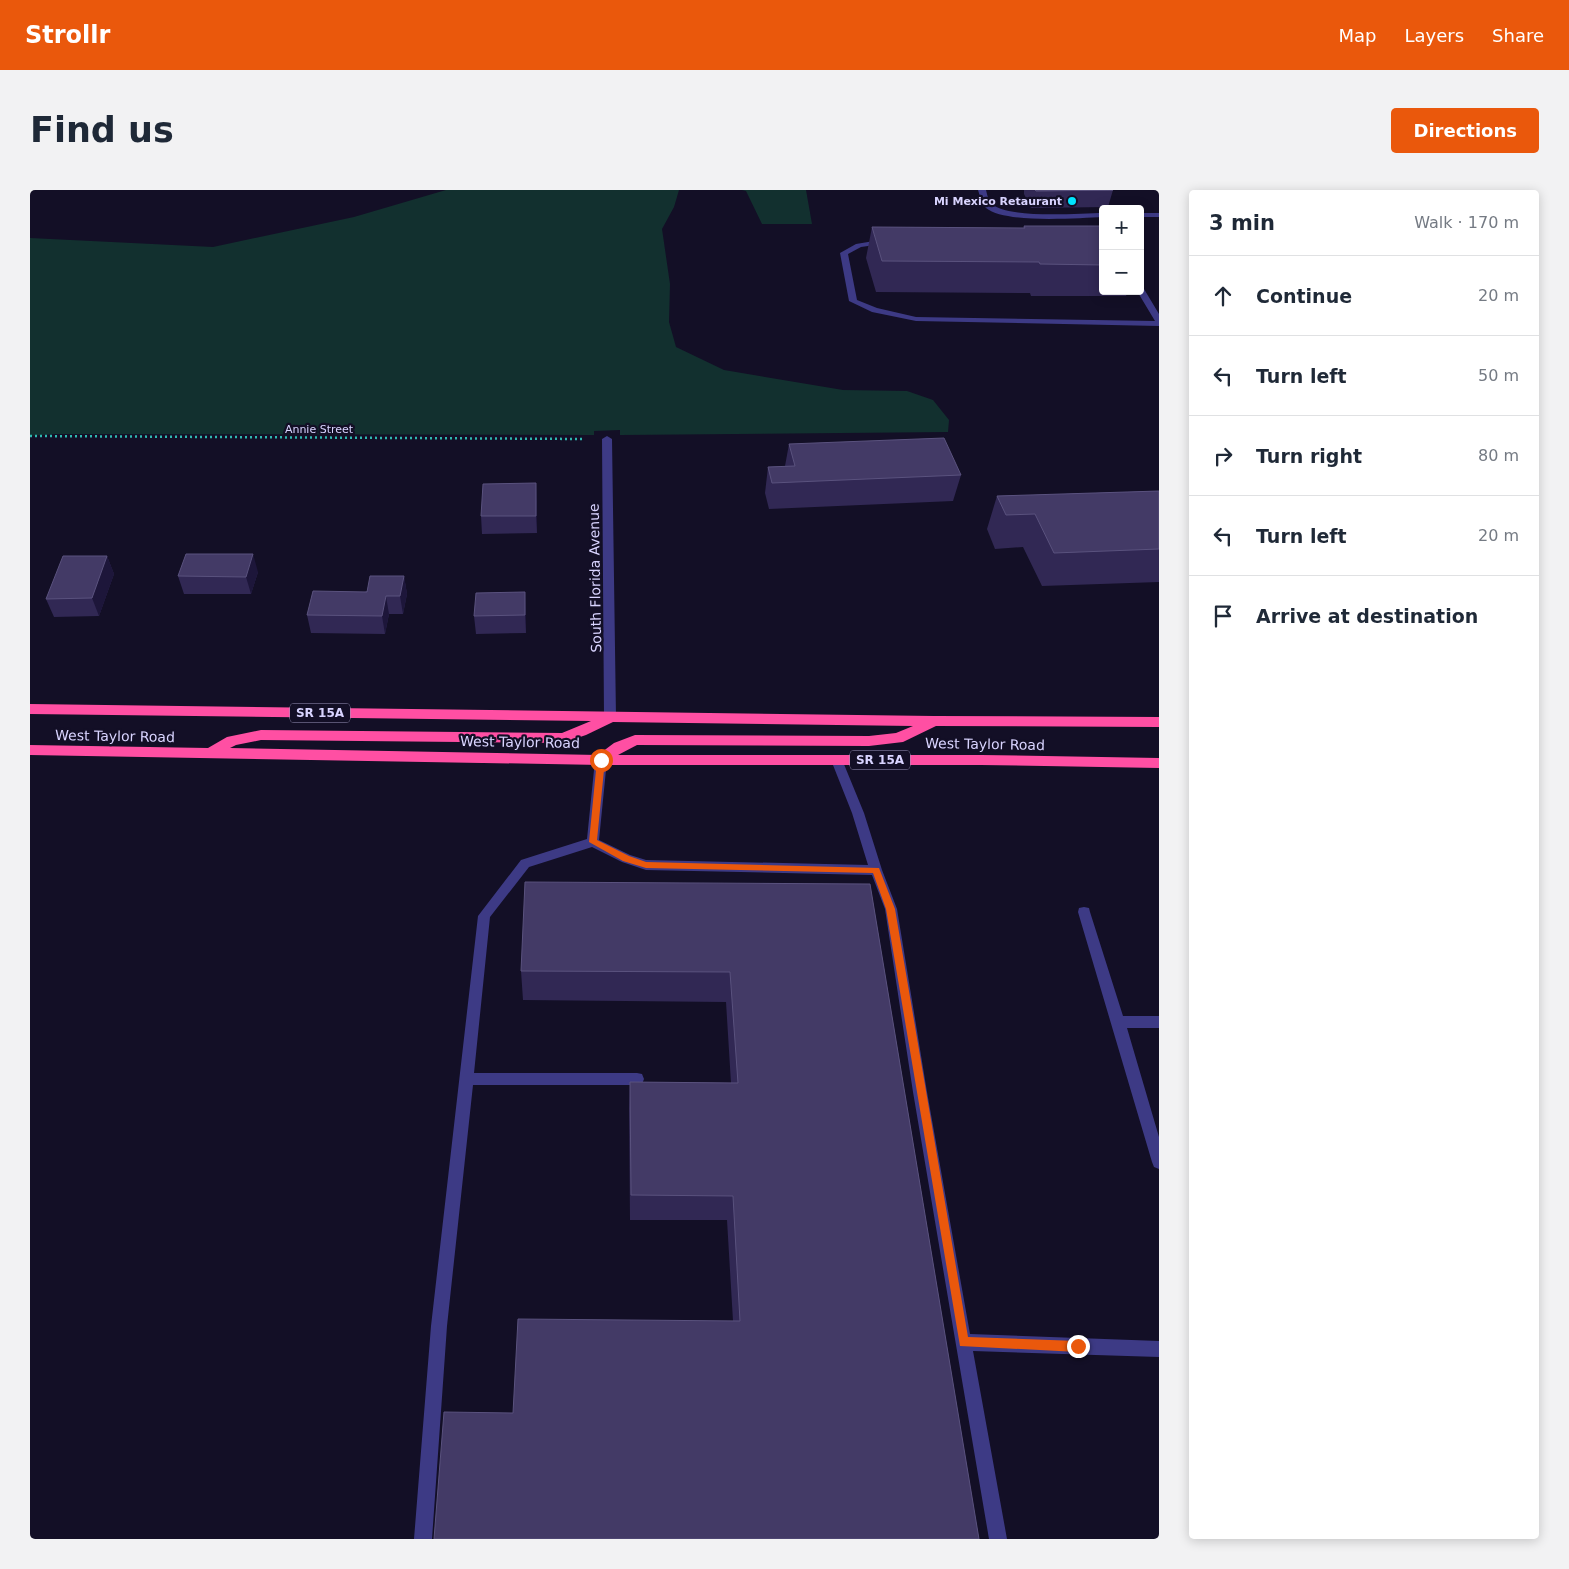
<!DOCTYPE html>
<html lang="en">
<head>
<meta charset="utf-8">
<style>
	body { margin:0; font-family:"DejaVu Sans",sans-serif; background:#f2f2f3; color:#1f2937 }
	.controls { position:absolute; right:15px; top:15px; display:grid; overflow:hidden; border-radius:5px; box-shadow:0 2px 12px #0003 }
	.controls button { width:45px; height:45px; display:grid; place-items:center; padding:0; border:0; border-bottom:1px solid #e0e1e3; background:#fff; color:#1f2937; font:25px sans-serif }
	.stop { position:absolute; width:15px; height:15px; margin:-11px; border:4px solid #ea580c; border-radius:50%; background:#fff }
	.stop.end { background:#ea580c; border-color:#fff; box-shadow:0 1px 5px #0008 }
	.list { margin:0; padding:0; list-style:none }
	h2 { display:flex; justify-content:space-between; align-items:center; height:65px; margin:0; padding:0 20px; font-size:21px }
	h2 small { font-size:16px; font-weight:400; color:#747a83 }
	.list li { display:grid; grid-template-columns:32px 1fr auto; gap:15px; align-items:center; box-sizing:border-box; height:80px; padding:0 20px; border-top:1px solid #e0e1e3 }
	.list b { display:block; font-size:19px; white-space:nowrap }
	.list em { font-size:16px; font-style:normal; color:#747a83 }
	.icon { flex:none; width:28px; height:28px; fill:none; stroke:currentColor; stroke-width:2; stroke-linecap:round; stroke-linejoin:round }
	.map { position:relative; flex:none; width:1129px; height:1349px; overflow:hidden; border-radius:5px }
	header { display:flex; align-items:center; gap:30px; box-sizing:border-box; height:70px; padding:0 25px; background:#ea580c; color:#fff }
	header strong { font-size:24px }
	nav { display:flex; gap:28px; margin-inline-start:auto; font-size:18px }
	.intro { display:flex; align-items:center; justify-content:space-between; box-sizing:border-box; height:120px; padding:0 30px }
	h1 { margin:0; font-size:35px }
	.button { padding:12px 22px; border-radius:5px; background:#ea580c; color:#fff; font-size:18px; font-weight:700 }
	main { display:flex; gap:30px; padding:0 30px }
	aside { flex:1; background:#fff; border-radius:5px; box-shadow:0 2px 12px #0003 }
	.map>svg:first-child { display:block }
	.green { fill:#12302f }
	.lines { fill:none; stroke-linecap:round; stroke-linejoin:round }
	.path { stroke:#2fb8b0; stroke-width:2.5; stroke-dasharray:2 3; stroke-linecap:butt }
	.minor { fill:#3d3a85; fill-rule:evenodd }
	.highway { fill:#ff4fa3; fill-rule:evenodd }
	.wall { fill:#312854 }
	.shaded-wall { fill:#1d163a }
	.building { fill:#433a66; stroke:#5a527e }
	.route { fill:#ea580c }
	.poi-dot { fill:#00e5ff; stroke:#130f26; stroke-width:2 }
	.labels { text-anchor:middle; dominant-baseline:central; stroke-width:4.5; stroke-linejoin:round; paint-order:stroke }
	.far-poi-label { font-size:11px; font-weight:bold; fill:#d9d4ff; stroke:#130f26; text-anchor:end }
	.far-street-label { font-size:11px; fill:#d9d4ff; stroke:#130f26 }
	.shield { fill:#130f26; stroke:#9e99be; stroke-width:1 }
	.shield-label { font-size:12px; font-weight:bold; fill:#d9d4ff }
	.street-label { font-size:14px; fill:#d9d4ff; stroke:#130f26 }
</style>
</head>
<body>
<header>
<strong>Strollr</strong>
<nav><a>Map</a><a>Layers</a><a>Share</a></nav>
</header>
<div class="intro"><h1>Find us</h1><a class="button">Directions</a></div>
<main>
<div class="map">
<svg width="1129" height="1349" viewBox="0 0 1129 1349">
	<rect width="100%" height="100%" fill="#130f26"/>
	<path class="green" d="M 416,0 L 649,0 L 644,17 L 632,39 L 640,94 L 639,132 L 646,157 L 694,180 L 813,200 L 877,201 L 903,210 L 919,230 L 918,242 L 590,245 L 590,240 L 564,241 L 564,245 L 25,244 L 0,246 L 0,48 L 183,57 L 324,27 Z
		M 712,0 L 776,0 L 782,34 L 732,34 L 716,1 Z"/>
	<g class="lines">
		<path class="path" d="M 0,246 L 554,249"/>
		<path class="minor" d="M 948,0 L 956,0 L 959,12 C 976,30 1048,23 1073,23 L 1073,27 C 1047,28 976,34 956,18 C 951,13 950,6 948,0 Z
			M 1110,23 L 1129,23 L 1129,27 L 1110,27 Z
			M 856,49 L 860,51 L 859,53 L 831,57 L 818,64 L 827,110 L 847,118 L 886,127 L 1125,131 L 1107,101 L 1110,101 L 1110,97 L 1114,99 L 1129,124 L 1129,136 L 886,131 L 842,122 L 819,111 L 810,63 L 826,54 Z
			M 577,246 L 582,249 L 586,527 L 580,531 L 574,527 L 572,249 Z
			M 571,566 L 577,570 L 569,650 L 600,665 L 616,670 L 838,675 L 822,623 L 801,570 L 807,566 L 811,567 L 834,623 L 852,680 L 867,719 L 897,902 L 940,1144 L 1129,1151 L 1129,1167 L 943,1161 L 977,1349 L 959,1349 L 883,902 L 855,719 L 842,685 L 616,680 L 592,672 L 562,657 L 499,677 L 460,727 L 444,883 L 607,883 L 612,884 L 614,889 L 612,894 L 607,895 L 443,895 L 417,1136 L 402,1349 L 384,1349 L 401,1136 L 448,726 L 491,670 L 557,649 L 565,570 Z
			M 1054,717 L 1059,718 L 1060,722 L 1093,826 L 1129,826 L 1129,838 L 1097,838 L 1129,947 L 1129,979 L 1124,977 L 1122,972 L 1048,722 L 1049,718 Z"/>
		<path class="highway" d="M 0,514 L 904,526 L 1129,527 L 1129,537 L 906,536 L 873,552 L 839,556 L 607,555 L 588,565 L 951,565 L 1129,568 L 1129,578 L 951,575 L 571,575 L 0,565 L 0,555 L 178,558 L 197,547 L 231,540 L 532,543 L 561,531 L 0,524 ZM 583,532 L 883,536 L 866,543 L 839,546 L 605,545 L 584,553 L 568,565 L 200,558 L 206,555 L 231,550 L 532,553 L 556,545 Z"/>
	</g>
	<path class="wall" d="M 994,0 L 1083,0 L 1078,17 L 1001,18 L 994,4 Z
		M 994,36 L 1073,36 L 1073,101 L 1098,101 L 1096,106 L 1001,106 L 1000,103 L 846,102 L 836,68 L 842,37 L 993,38 Z
		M 759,254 L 931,285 L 923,311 L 739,319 L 735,303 L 738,277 L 755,276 Z
		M 1129,301 L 1129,392 L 1012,396 L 993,357 L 965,359 L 957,339 L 967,306 Z
		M 507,311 L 507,343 L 452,344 L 451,326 Z
		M 77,366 L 84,384 L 69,426 L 24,427 L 16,409 Z
		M 228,382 L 221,404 L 154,404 L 148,386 Z
		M 374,386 L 377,404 L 373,424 L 359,424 L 355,444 L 281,443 L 277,425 Z
		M 496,420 L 496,443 L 446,444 L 444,426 Z
		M 840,694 L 949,1349 L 483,1223 L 703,1131 L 697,1030 L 600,1030 L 599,919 L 600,892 L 701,893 L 696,812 L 493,810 L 491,781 Z"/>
	<path class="shaded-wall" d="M 506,293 L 507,311 L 507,343 L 506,326 Z
		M 223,364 L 228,382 L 221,404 L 216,387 Z
		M 77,366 L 84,384 L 69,426 L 62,408 Z
		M 374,386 L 377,404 L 373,424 L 370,406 Z
		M 495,402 L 496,420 L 496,443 L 495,425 Z
		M 356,406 L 359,424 L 355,444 L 352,426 Z"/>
	<path class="building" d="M 1005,0 L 1083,0 L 1006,1 Z
		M 994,36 L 1073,36 L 1073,75 L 1010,74 L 1009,72 L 852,71 L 842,37 L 995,38 Z
		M 914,248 L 931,285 L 742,293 L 738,277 L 765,276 L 759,254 Z
		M 506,293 L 506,326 L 451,326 L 453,294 Z
		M 1129,301 L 1129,359 L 1024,363 L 1005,324 L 976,325 L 967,306 Z
		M 156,364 L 223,364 L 216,387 L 148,386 Z
		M 33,366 L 77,366 L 62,408 L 16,409 Z
		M 340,386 L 374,386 L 370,406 L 356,406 L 352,426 L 277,425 L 283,401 L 337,402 Z
		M 495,402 L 495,425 L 444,426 L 446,403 Z
		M 495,692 L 840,694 L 949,1349 L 404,1349 L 414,1222 L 483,1223 L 488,1129 L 710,1131 L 703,1006 L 601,1005 L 600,892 L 708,893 L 700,782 L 491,781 Z"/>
	<path class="route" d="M 571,567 L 575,570 L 567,650 L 599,666 L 616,672 L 849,678 L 865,719 L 938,1147 L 1048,1151 L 1052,1153 L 1054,1156 L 1052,1160 L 1048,1162 L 930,1156 L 856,719 L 843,683 L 616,678 L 593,671 L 559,652 L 567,570 Z"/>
	<circle class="poi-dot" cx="1042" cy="11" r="5"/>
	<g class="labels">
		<g class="far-poi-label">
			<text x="1032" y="11">Mi Mexico Retaurant</text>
		</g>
		<g class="far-street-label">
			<text x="289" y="239">Annie Street</text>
		</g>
		<g class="shield">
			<rect x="260" y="513.5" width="60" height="19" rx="4"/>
			<rect x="820" y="560.5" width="60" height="19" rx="4"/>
		</g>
		<g class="shield-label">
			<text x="290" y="523">SR 15A</text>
			<text x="850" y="570">SR 15A</text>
		</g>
		<g class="street-label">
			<text transform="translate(565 388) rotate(-91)">South Florida Avenue</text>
			<text transform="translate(85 546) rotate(1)">West Taylor Road</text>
			<text transform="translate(490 552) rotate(1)">West Taylor Road</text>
			<text transform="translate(955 554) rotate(1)">West Taylor Road</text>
		</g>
	</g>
</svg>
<div class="controls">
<button>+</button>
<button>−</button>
</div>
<div class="stop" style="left:571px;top:570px"></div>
<div class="stop end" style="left:1048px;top:1156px"></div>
</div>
<aside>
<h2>3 min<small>Walk · 170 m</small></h2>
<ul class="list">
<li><svg class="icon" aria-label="ahead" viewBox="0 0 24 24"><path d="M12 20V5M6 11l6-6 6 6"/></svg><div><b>Continue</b></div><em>20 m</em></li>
<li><svg class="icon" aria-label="left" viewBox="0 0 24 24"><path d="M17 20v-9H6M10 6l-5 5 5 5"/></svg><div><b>Turn left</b></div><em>50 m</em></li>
<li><svg class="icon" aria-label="right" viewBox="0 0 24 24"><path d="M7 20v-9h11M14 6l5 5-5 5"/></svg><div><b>Turn right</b></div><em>80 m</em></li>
<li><svg class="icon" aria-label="left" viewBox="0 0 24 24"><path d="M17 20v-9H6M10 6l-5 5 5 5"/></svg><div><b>Turn left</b></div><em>20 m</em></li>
<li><svg class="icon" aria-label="arrive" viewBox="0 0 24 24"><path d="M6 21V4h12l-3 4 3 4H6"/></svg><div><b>Arrive at destination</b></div></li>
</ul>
</aside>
</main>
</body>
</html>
